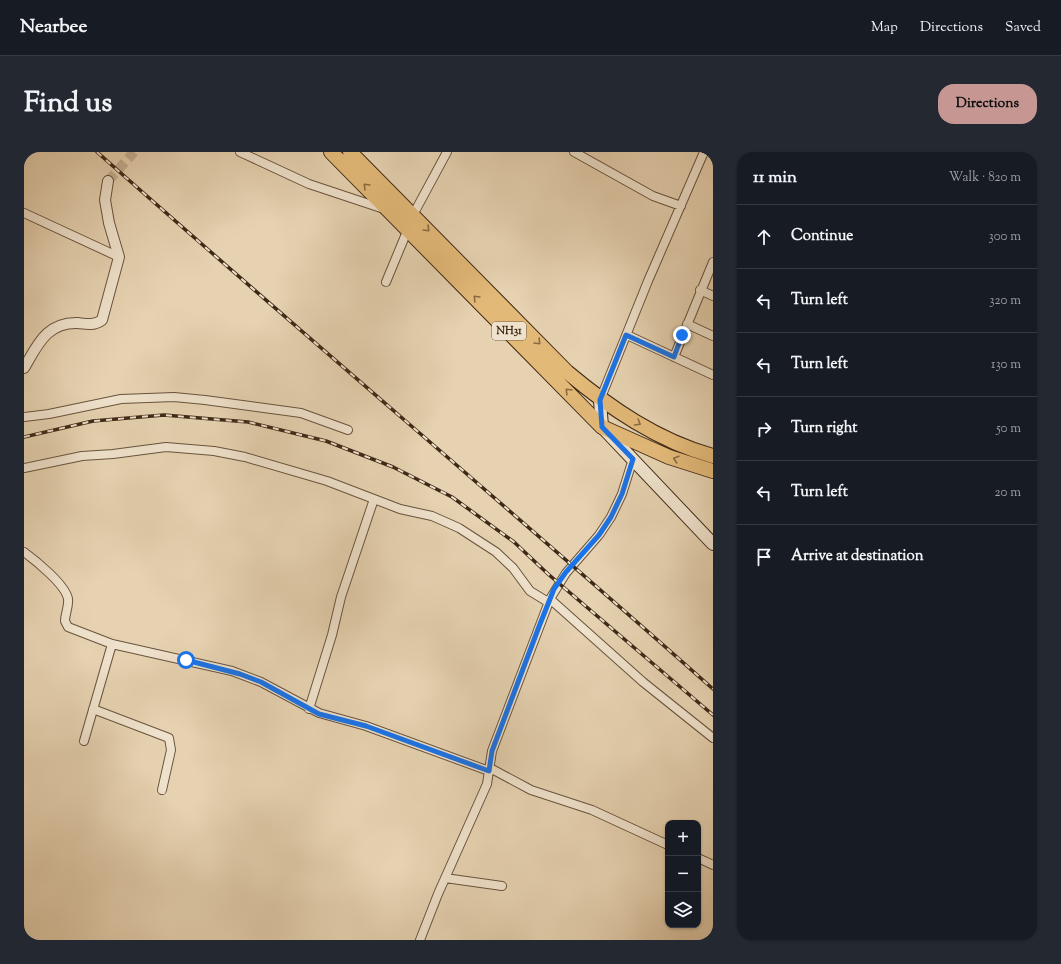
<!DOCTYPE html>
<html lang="en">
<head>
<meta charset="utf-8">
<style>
	body { margin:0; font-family:"Sorts Mill Goudy",serif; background:#242831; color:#f1f3f6 }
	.controls { position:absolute; right:12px; bottom:12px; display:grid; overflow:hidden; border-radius:8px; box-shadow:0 1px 3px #0004 }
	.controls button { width:36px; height:36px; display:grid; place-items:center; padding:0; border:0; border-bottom:1px solid #363941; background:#171b24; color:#f1f3f6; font:20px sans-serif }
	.stop { position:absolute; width:12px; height:12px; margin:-9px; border:3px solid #1a73e8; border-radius:50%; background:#fff }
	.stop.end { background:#1a73e8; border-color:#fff; box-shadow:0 1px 4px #0008 }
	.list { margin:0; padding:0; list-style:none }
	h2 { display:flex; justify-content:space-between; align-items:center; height:52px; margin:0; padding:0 16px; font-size:17px }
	h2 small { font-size:13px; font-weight:400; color:#9ea1a6 }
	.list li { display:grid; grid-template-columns:26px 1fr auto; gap:12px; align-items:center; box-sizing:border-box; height:64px; padding:0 16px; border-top:1px solid #363941 }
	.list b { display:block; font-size:15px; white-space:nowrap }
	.list em { font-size:13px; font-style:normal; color:#9ea1a6 }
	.icon { flex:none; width:22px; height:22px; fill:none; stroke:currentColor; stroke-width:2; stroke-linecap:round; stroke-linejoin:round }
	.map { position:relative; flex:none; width:689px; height:788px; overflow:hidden; border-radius:16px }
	header { display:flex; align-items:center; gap:24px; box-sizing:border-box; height:56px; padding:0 20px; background:#171b24; border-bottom:1px solid #363941 }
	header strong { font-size:19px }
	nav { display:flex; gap:22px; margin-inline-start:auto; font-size:14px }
	.intro { display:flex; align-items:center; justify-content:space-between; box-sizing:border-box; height:96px; padding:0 24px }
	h1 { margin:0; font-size:28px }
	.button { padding:10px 18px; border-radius:16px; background:#c59692; color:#111; font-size:14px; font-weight:700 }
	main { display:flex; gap:24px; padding:0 24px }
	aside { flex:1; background:#171b24; border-radius:16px; box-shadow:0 1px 3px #0004 }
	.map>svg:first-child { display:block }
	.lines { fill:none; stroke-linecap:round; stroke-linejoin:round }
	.tertiary-tunnel { stroke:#c5b092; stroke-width:10; stroke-dasharray:10 5; stroke-linecap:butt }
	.minor-casing { stroke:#69533d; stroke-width:10 }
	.tertiary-casing { stroke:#69533d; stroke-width:12 }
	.secondary-casing { stroke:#3f2916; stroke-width:14 }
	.trunk-casing { stroke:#3f2916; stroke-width:16 }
	.minor { stroke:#efe2cc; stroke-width:8 }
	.tertiary { stroke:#efe2cc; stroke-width:10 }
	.secondary { stroke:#efe2cc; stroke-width:12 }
	.trunk { stroke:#e3b978; stroke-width:14 }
	.rail-casing { stroke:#3f2916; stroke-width:3.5 }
	.rail { stroke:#efe2cc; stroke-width:2; stroke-dasharray:6; stroke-linecap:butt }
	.oneway { stroke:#896a42 }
	.route { stroke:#1a73e8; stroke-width:5 }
	.labels { text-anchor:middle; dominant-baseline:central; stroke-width:4; stroke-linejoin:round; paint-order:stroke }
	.shield { fill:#efe2cc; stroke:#74604d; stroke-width:1 }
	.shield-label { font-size:11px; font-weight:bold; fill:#3f2916 }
</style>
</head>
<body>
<header>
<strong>Nearbee</strong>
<nav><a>Map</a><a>Directions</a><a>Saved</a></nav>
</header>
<div class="intro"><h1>Find us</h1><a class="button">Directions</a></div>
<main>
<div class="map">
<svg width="689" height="788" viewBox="0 0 689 788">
	<rect width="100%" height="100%" fill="#e6d2b1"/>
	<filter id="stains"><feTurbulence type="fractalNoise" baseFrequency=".005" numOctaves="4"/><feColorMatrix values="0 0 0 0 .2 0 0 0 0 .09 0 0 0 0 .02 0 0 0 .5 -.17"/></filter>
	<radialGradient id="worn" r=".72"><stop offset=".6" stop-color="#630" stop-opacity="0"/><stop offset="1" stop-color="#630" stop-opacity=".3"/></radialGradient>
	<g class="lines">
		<path class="tertiary-tunnel" d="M 84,29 L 110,0"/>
		<g class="minor-casing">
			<path id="minor" d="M 216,0 L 285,32 L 360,57
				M 550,0 L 629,44 L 657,54
				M 0,61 L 95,105
				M 389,63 L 423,0
				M 362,130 L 384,77
				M 676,138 L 689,144
				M 663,172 L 689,184
				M 603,183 L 689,223
				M 650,205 L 689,110
				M 576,248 L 624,129 L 680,0
				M 0,265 L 25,262 L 97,247 L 150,245 L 181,248 L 277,261 L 324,278
				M 0,316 L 58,304 L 89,302 L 142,295 L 190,299 L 221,305 L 303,329 L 376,357 L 408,364 L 435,376 L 472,400 L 489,416 L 506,439 L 524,450
				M 0,400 C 11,408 42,433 44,447 C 45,454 41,462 41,469 L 44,475 L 88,492 L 208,519 L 237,530 L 295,561 L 342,574 L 465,619
				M 526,447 L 619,530 L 689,586
				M 69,557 L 145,586 L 147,598 L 138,638
				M 285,557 L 308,483 L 317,445 L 350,347
				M 60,589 L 88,492
				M 466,616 L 507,638 L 568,658 L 644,693
				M 674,706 L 689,713
				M 421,726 L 478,734
				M 396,788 L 414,742 L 463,632 L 468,599 L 526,447 L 542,421 L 575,383 L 587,365 L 598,342 L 609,307"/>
		</g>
		<g class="tertiary-casing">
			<path id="tertiary" d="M 0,216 C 14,192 23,170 54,171 C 62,172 70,174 78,168 L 95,105 L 85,71 L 81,48 L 84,29"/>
		</g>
		<g class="secondary-casing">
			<path id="secondary" d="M 576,248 L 578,275 L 689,392"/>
		</g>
		<g class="trunk-casing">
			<path id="trunk" d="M 307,0 L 578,275 L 645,305 L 689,319
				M 326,0 L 543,220 C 586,256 634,289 689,304"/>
		</g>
		<use href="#minor" class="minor"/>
		<use href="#tertiary" class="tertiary"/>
		<use href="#secondary" class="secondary"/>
		<use href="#trunk" class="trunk"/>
		<g class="rail-casing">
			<path id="rail" d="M 73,0 C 277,181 485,356 689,537
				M 0,285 L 69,269 L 140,263 L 224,270 L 302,289 L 369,315 L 428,345 L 490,390 L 524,422 L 689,563"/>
		</g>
		<use href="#rail" class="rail"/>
	</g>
	<defs><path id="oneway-chevron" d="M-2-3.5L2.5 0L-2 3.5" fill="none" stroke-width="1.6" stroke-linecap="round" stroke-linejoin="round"/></defs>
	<g class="oneway">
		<use href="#oneway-chevron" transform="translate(342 34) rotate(-135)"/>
		<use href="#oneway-chevron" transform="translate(403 77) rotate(46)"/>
		<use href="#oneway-chevron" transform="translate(452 146) rotate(-134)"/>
		<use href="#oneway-chevron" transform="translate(514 190) rotate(46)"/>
		<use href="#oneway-chevron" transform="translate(544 239) rotate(-134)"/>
		<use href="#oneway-chevron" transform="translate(614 271) rotate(31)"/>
		<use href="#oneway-chevron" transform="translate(652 307) rotate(-162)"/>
	</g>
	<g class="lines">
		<path class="route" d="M 162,508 L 216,522 L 237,530 L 295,562 L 342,574 L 465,619 L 468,599 L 516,472 L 530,437 L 542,420 L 575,383 L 587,365 L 598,342 L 609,307 L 578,275 L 576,248 L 602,183 L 650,205 L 658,183"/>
	</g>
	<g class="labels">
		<rect class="shield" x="468" y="170" width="34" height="18" rx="3"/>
		<g class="shield-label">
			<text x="485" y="179">NH31</text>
		</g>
	</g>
	<rect width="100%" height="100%" filter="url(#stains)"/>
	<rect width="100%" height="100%" fill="url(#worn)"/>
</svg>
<div class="controls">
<button>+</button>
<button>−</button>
<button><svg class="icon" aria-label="layers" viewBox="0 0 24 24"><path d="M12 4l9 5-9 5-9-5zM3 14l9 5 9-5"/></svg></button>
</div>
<div class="stop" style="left:162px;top:508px"></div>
<div class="stop end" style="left:658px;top:183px"></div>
</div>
<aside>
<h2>11 min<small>Walk · 820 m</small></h2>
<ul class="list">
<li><svg class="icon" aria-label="ahead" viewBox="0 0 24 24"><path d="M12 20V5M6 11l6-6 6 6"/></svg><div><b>Continue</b></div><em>300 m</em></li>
<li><svg class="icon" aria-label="left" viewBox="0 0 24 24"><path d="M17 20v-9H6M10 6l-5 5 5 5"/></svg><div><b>Turn left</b></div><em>320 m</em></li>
<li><svg class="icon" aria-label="left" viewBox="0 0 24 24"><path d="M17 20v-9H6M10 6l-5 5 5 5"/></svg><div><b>Turn left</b></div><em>130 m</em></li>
<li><svg class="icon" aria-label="right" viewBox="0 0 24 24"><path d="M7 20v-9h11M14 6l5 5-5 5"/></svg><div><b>Turn right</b></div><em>50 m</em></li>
<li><svg class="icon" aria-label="left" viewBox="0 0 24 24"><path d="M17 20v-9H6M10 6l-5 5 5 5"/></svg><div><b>Turn left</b></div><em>20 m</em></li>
<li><svg class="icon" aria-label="arrive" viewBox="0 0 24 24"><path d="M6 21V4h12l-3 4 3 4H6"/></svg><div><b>Arrive at destination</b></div></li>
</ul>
</aside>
</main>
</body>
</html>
